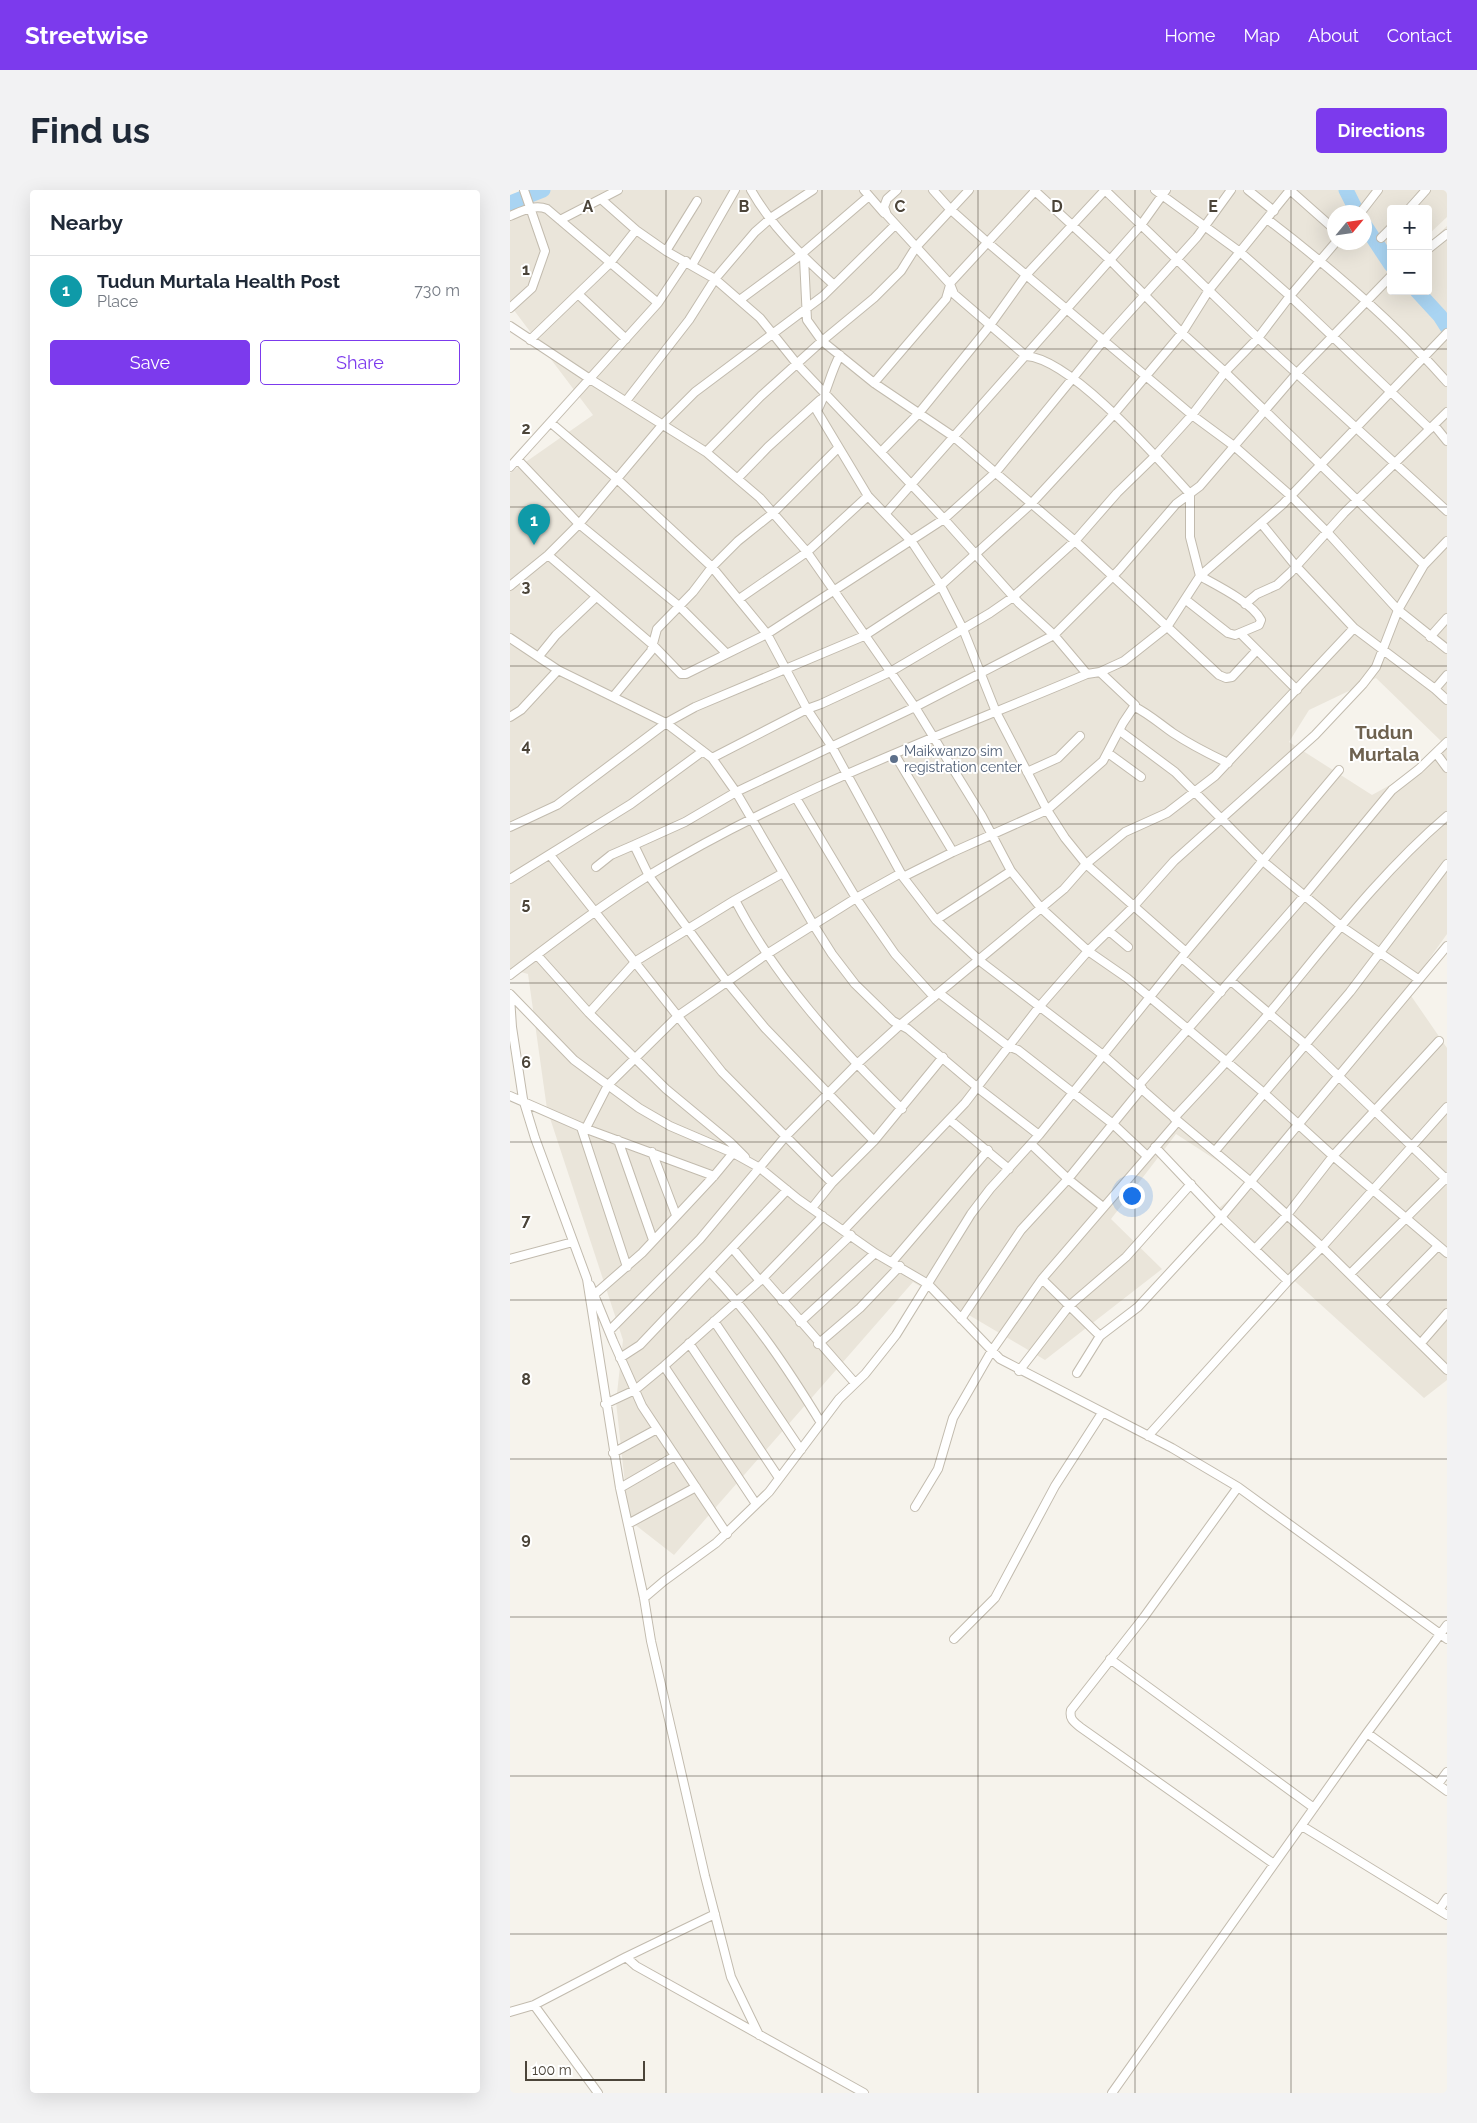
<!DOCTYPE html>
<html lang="en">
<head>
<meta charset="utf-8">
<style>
	body { margin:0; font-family:Raleway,sans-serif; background:#f2f2f3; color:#1f2937 }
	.controls { position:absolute; right:15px; top:15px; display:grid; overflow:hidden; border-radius:5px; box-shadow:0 5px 20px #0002 }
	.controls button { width:45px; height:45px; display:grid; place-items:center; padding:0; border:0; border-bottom:1px solid #e0e1e3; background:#fff; color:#1f2937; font:25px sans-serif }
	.compass { position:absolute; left:817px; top:15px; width:45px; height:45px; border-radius:50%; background:#fff; box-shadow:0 5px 20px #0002; rotate:61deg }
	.scale { position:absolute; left:15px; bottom:12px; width:120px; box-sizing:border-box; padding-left:5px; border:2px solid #4b4439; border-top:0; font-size:14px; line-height:18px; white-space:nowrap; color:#4b4439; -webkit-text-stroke:4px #fff; paint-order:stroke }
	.you { position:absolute; left:621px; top:1005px; width:18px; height:18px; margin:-12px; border:4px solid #fff; border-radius:50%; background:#1a73e8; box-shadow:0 0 0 8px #1a73e833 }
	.badge { display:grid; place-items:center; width:32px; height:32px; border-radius:50%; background:#7c3aed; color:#fff; font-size:16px; font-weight:700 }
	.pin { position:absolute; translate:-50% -41px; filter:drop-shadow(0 1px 2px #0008) }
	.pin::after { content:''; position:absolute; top:26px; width:18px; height:15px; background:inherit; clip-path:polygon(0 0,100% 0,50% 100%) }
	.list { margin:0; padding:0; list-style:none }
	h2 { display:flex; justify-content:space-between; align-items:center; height:65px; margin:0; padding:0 20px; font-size:21px }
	h2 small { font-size:16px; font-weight:400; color:#747a83 }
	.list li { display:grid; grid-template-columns:32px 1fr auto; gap:15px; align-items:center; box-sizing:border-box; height:70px; padding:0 20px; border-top:1px solid #e0e1e3 }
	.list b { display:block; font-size:19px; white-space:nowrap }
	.list p { margin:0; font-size:16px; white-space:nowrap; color:#747a83 }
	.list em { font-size:16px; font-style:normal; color:#747a83 }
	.actions { display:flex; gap:10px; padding:15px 20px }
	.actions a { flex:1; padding:11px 0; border:1px solid #7c3aed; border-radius:5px; text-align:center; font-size:18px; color:#7c3aed }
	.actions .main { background:#7c3aed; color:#fff }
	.map { position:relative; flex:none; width:937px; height:1903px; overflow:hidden; border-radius:5px }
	header { display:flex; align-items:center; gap:30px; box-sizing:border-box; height:70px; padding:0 25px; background:#7c3aed; color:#fff }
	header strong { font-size:24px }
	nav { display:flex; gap:28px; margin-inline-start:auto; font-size:18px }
	.intro { display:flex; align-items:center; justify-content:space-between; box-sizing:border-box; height:120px; padding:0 30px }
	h1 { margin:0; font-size:35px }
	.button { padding:12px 22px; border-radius:5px; background:#7c3aed; color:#fff; font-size:18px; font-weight:700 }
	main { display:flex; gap:30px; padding:0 30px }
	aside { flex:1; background:#fff; border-radius:5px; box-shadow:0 5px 20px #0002 }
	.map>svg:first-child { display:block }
	.residential { fill:#eae5da; fill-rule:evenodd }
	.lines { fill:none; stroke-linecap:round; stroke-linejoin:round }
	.river { stroke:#a9d4f2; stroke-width:15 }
	.minor-casing { stroke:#c2bbae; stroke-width:10 }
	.minor { stroke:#fff; stroke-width:8 }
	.grid { fill:none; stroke:#4b4439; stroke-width:1; stroke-opacity:0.55 }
	.service-dot { fill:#5c6f8a; stroke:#fff; stroke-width:2 }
	.labels { text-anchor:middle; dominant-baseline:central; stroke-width:4; stroke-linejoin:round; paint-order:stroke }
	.service-label { font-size:14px; fill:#4e5e75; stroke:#fff; text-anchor:start }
	.district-label { font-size:19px; font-weight:bold; fill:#6e6250; stroke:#fff }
	.grid-label { font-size:16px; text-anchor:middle; font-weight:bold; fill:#4b4439; stroke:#fff; stroke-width:4; stroke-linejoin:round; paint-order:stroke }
</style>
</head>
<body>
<header>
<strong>Streetwise</strong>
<nav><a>Home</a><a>Map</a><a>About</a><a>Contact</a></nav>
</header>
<div class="intro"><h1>Find us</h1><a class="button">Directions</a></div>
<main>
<aside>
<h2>Nearby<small></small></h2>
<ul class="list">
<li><span class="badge" style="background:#0f9aa8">1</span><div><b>Tudun Murtala Health Post</b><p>Place</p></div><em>730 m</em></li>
</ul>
<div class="actions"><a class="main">Save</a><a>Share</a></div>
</aside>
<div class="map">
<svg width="937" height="1903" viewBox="0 0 937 1903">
	<rect width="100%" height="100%" fill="#f6f3ec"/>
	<path class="residential" d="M 27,0 L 832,0 L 844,22 L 824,22 L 824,52 L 854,52 L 855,42 L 881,75 L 881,101 L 918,101 L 918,54 L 937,36 L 937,744 L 897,800 L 937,858 L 937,1190 L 914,1208 L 778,1085 L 702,1024 L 740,992 L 666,944 L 601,1029 L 652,1079 L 535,1170 L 403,1092 L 164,1365 L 119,1330 L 106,1212 L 113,1150 L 37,919 L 18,784 L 0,779 L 0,283 L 83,225 L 0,115 L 0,13 ZM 866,488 L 931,551 L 933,566 L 862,605 L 779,552 L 799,520 Z
		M 840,0 L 937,0 L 937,27 L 918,45 L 918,19 L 881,19 L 881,66 L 855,30 L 854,22 L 850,22 Z"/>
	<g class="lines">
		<path class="river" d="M 836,0 L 847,22
			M 0,13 L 33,0
			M 854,34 L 881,75
			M 907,101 L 930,126 L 937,137"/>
		<g class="minor-casing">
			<path id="minor" d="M 241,0 C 262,37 293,67 324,95
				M 354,0 L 374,23
				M 387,0 L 377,9 L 374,17 L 377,25 L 440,94 L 444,104 L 516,166 C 562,169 648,269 680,304 L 680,347 L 690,386 C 706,395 743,413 751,430 L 749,435 L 725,445 L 718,443 L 676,410
				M 423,0 L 440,19 L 477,52 L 682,225 L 724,256 L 781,306 L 818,343 L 888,420 L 937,459
				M 524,0 L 600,70 L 672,143 L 715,182 L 914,375
				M 595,0 L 748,148 L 937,321
				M 738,0 L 764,21
				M 780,0 L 824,39
				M 91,9 L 126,40 L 156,61 L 205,89 L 250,128 L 287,174 L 434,329 L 509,413 L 544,445 L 577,484
				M 899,19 L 916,0
				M 851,22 L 868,0
				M 0,26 C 12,21 24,14 37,19 L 148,113
				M 757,29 C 821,78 883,131 937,192
				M 50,30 L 108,0
				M 871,48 L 881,38
				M 826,52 L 780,106 L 920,239
				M 918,59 L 937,44
				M 156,61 L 187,11
				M 294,68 L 297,130 L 312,151 L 364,193 L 444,247 L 565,351 L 709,485 L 716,488 L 722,487 L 747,460
				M 182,75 L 225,0
				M 68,104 L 116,149
				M 231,109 L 288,67 L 359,6
				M 0,118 L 22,98 L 35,61 L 14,0
				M 0,136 L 80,189 L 196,262 L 250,308 L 297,362 L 405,517 L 472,626 L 501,681 L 531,718 L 578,761 L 617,788 L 754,903 L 823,966 L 937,1063
				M 20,150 L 100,73 L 126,40
				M 330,165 C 320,183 317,203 307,221 L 358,306 L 402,352 L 431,396 L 453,439 L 486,522 L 537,620 L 555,648 L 576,674 L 676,762
				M 364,193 L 436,109 L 441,92 L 526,0
				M 116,211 L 179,130 L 205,89 L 245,42 L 262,27 L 303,0
				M 41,233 L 107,289 L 202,377 L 257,444 L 297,519 L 322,557 L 393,687 L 426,730 L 470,771 L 593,865 L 668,931 L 741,992 L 812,1057 L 937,1180
				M 924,235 L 937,251
				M 196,262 L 251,206 L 312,151 L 364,108 L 391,81 L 406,57 L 459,0
				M 371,262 L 409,223 L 478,138 L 516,85 L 595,0
				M 8,270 L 69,334 L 169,416 L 216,463
				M 0,277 L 148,113 L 176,71
				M 228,288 L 258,257 L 310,210
				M 376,323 L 631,35 L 656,0
				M 751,333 L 785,375 L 844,438 L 925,499 L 937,485
				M 38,365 L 143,455 L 171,484 L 176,484 L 257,444 L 434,329 L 486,282 L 594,150 L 687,47 L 721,0
				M 0,396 L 38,365 L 69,334 L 153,234 L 185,202 L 313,106 L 384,36
				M 229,409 L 297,362 L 358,306
				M 735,414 L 747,404 L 767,395 L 781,382 L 834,323 L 937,222
				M 730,443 L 787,500
				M 920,447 L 937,428
				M 0,448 L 48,480 L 156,533 L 202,568 L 226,602 L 303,734 L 322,764 L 345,794 L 383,831 L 398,839 L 468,898 L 529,945
				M 29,466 L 46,445 L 86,407
				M 925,499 L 937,510
				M 103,507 L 141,461 L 147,439 L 183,402 L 202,377 L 228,351 L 263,323 L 328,258
				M 625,517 C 639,524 650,534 663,543 C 681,555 699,564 718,573
				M 0,527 L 11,520 L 48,480
				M 610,541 L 665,582 L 754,672 L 831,736 L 908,789
				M 598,563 L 631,587
				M 926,563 L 937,578
				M 385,565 L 443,662
				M 202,568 L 297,519 L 311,514 L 380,482 L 480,423 L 503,407 L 565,351 L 607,303 L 645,266 L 682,225 L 715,182 L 748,148 L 780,106 L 730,62 L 645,0
				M 517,582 L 548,568 L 570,546
				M 286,608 L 346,708 L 385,764 L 424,807
				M 0,637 L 47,615 L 156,533 L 185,517 L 354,446 L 429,397 L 521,314 L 604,224 L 672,143 L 699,100 L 780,0
				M 40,665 L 212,882 L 322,993
				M 86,677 L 101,665 L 124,655
				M 273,683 L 225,710 C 266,789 328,857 392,919
				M 393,687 L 443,662 L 537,620 L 593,571 L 613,533 L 625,515 L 590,482
				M 0,689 L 121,614 L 193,561
				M 426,730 L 501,681
				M 599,741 L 618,757
				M 27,765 L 79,823 L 156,899 L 220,952 L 235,967
				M 672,768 L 711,802
				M 0,785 C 45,751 90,716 138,686 C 275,602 430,546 577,484 L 590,482 L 614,471 L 657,437 L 690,386 L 773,314 L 937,143
				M 721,791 L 795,854 L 937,990
				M 429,803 L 498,856 L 508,860 L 603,934 L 637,966
				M 0,804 L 64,870 L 129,918 L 160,936 L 223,963 L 250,978 L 288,1009 L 365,1063 L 418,1094 L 490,1169 L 662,1258 L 728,1297 L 937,1449
				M 0,807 L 2,837 L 13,909 L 25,948 L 77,1089 L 110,1298 L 134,1408 L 141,1451 L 195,1686 L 221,1787 L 249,1845
				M 79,823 L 126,771 L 225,710
				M 629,895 L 795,705 L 882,600 L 909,579 L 937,552
				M 0,906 L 71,937 L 204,986
				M 664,928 C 697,893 730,858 761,821 C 817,754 870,683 937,626
				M 440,930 L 499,979
				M 71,937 L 117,1077
				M 76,938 L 98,895 L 169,825 L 257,764 L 346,708 L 391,683
				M 108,950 L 143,1050
				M 364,951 L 255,838 L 217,792 L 139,686 L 124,655 L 175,632 L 226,602 L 405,517 L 544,445 L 609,380 L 666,314 L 690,296 L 787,183 L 881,86
				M 521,954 L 558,989 L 593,1017
				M 645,957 L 716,1032 L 778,1091
				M 705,961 L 840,802 L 937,674
				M 142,962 L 166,1025
				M 302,1018 L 322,993 L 364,951 L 433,867
				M 334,1040 L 455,913 L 529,817 L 578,761 L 624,716 L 664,671 L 805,545 L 853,494 L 866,477 L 888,420 L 907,387 L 914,375 L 937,351
				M 223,1059 L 250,1091
				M 745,1059 L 777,1025 L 823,966 L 929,851
				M 0,1069 L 63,1052
				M 382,1072 L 478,960
				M 200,1082 C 244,1128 278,1179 311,1233
				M 840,1084 L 937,987
				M 253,1088 L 345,1193
				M 532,1089 L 590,1146
				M 80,1095 L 103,1151 L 132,1216 L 217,1344
				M 85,1104 L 132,1063 L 204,986 L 223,963
				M 272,1111 L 341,1045
				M 871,1114 L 928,1056
				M 451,1129 L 511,1040 L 558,989 L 632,898
				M 204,1131 L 291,1260
				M 290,1132 L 365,1063
				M 99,1141 L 190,1049 L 275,947 L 347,874 L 390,835 L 554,699 L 576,674 L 615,642 L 657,623 L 705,586 L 844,438
				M 179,1153 L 269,1288
				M 911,1153 L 937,1123
				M 308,1154 L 350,1118 L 390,1076
				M 110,1168 L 130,1155 L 277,1000
				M 154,1176 L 246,1314
				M 509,1181 L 559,1116 L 616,1067 L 681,994
				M 567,1183 L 590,1146 L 628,1117 L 712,1026 L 937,756
				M 95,1214 L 125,1200 L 154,1176 L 253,1088 L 313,1026
				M 638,1246 L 778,1091 L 812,1057 L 937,917
				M 103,1263 L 147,1239
				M 728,1297 L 634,1427 L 561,1520 C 559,1529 564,1532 570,1537 L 764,1674
				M 110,1298 L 165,1266
				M 405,1317 L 428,1279 L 443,1228 L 481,1162 L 532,1089 L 668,931
				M 118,1334 L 186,1297
				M 134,1408 L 154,1391 L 206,1353 L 259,1302 L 329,1209 L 355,1184 L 386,1145 L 461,1024 L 480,999 L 529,945 L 676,762 L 829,580
				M 444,1449 L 485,1408 L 545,1296 L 592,1223
				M 600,1469 L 804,1618
				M 857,1543 L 937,1601
				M 928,1594 L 937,1582
				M 792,1636 L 937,1725
				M 929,1720 L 937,1708
				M 116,1767 L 205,1724
				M 24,1815 L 88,1903
				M 0,1822 L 24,1815 L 116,1767 L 126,1776 L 354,1903
				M 602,1903 L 857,1543 L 937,1435"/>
		</g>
		<use href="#minor" class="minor"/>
	</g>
	<path class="grid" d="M 156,0 L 156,1903M 312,0 L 312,1903M 468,0 L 468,1903M 625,0 L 625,1903M 781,0 L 781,1903M 0,159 L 937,159M 0,317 L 937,317M 0,476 L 937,476M 0,634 L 937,634M 0,793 L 937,793M 0,952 L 937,952M 0,1110 L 937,1110M 0,1269 L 937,1269M 0,1427 L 937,1427M 0,1586 L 937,1586M 0,1744 L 937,1744"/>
	<circle class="service-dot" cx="384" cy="569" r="5"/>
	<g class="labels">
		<g class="service-label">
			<text x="394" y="561">Maikwanzo sim<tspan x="394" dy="16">registration center</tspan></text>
		</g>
		<g class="district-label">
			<text x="874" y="542">Tudun<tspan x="874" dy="22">Murtala</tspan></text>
		</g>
	</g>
	<g class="grid-label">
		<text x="78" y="22">A</text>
		<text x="234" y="22">B</text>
		<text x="390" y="22">C</text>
		<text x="547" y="22">D</text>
		<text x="703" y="22">E</text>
		<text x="16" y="85">1</text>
		<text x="16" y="244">2</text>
		<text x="16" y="402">3</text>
		<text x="16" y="561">4</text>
		<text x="16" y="719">5</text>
		<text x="16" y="878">6</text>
		<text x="16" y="1036">7</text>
		<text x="16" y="1195">8</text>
		<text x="16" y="1354">9</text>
	</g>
</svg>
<div class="controls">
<button>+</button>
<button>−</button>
</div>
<svg class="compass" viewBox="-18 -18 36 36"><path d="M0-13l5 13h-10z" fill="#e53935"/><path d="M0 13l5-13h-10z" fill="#747a83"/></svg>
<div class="scale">100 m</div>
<div class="you"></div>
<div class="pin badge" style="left:24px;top:355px;background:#0f9aa8">1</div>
</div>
</main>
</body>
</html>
